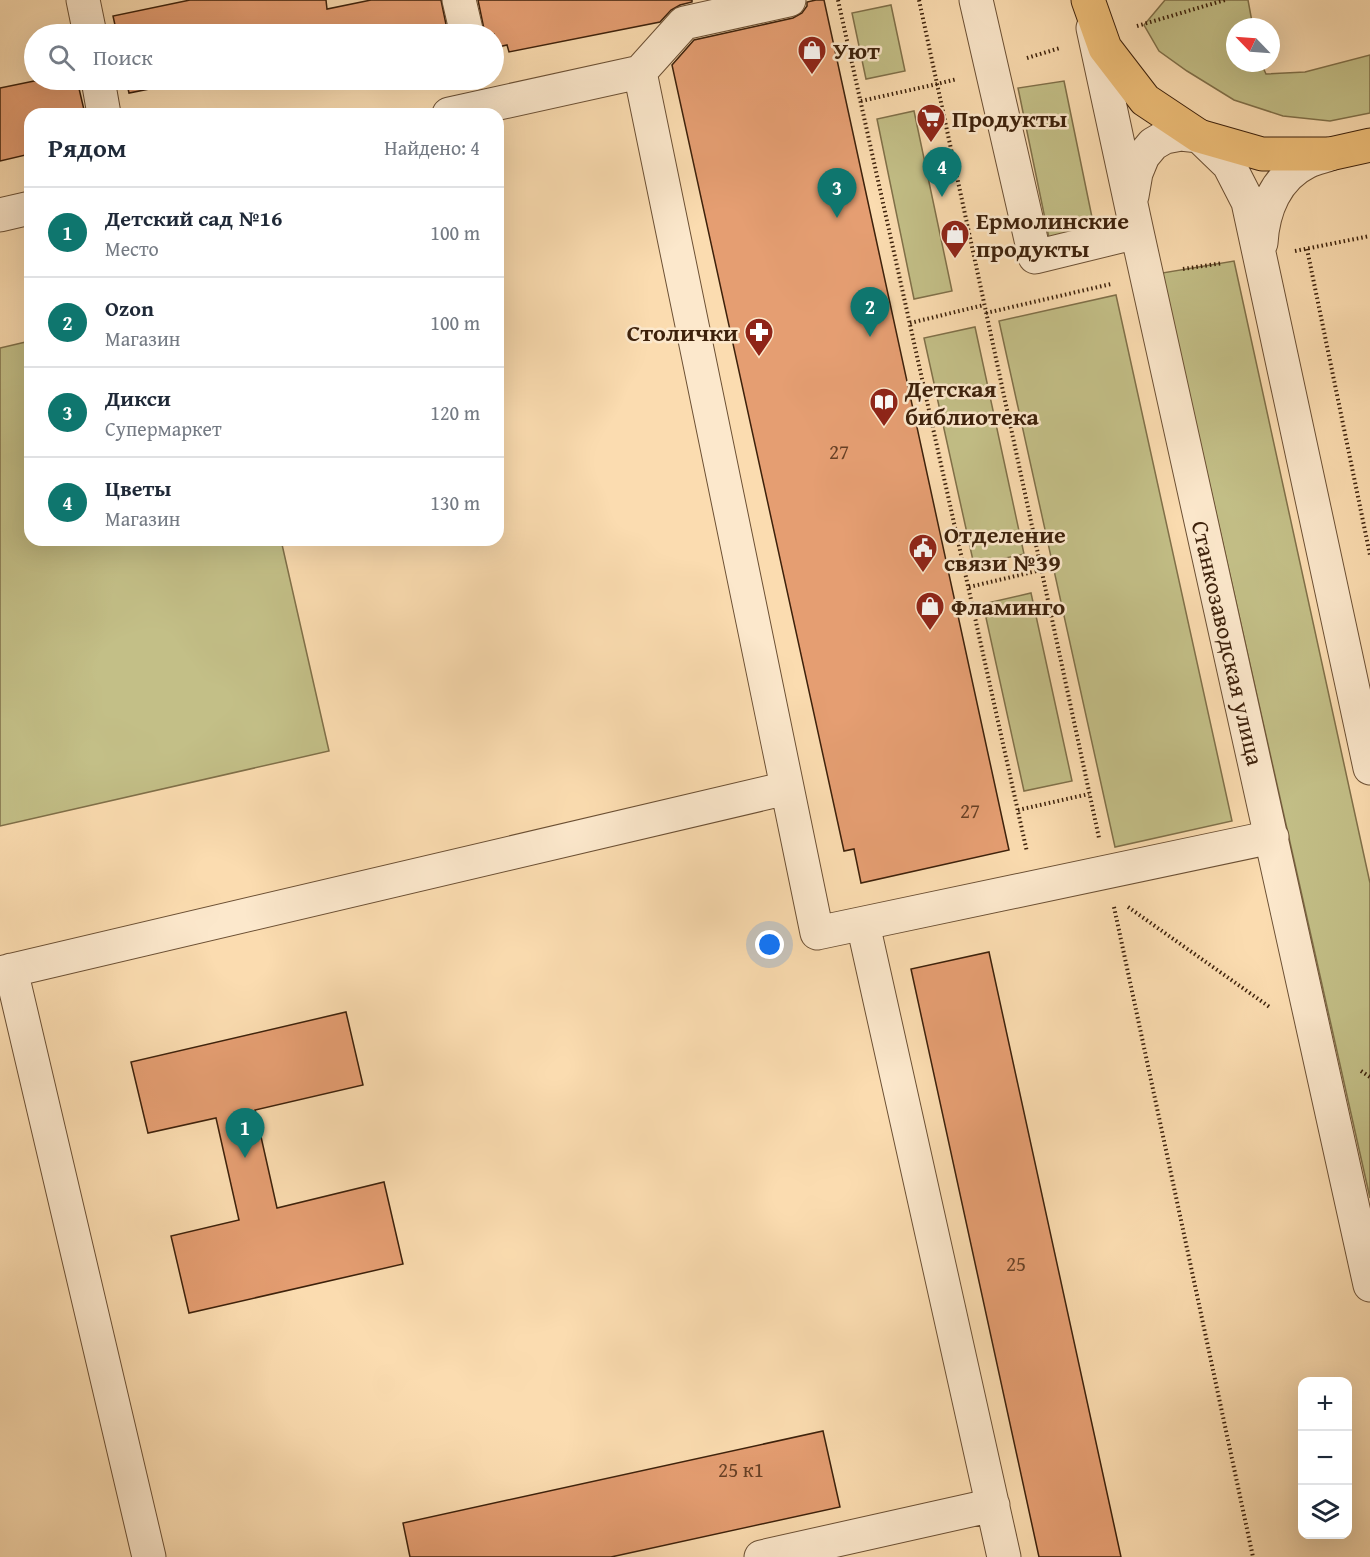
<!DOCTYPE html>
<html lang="ru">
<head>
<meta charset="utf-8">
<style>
	body { margin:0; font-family:"Gentium Book Plus",serif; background:#f2f2f3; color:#1f2937 }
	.controls { position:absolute; right:18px; bottom:18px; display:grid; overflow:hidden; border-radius:12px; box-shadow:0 6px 24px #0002 }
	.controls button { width:54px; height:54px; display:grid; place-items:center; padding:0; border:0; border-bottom:2px solid #e0e1e3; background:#fff; color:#1f2937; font:30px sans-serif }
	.compass { position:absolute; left:1226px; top:18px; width:54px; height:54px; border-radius:50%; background:#fff; box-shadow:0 6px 24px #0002; rotate:295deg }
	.you { position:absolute; left:770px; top:945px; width:21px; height:21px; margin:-15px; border:4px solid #fff; border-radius:50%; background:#1a73e8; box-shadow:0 0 0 9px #1a73e833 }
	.badge { display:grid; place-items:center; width:39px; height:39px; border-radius:50%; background:#0f766e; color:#fff; font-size:20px; font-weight:700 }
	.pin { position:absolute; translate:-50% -50px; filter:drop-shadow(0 2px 3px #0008) }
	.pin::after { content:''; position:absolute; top:32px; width:21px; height:18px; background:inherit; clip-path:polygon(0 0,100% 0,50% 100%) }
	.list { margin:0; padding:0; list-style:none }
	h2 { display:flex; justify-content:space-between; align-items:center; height:78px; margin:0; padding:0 24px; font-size:26px }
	h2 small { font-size:20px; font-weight:400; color:#747a83 }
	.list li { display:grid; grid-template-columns:39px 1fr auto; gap:18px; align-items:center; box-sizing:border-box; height:90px; padding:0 24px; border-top:2px solid #e0e1e3 }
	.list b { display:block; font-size:22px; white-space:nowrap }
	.list p { margin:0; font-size:20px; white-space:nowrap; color:#747a83 }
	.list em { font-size:20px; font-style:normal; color:#747a83 }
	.icon { flex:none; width:33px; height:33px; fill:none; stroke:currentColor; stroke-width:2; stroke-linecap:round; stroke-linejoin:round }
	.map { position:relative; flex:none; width:1370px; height:1557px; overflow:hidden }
	.search { position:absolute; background:#fff; box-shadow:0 6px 24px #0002; left:24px; top:24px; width:480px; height:66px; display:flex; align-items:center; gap:15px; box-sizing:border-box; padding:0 21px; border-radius:33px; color:#747a83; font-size:22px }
	.panel { position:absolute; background:#fff; box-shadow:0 6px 24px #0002; left:24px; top:108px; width:480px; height:438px; border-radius:18px }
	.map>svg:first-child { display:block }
	.green { fill:#c3bf87; stroke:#807049; stroke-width:1.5 }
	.building { fill:#e59e72; stroke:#3d210b; stroke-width:1.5 }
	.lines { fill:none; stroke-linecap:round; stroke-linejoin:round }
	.minor-casing { stroke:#6c5034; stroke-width:35 }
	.major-casing { stroke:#3d210b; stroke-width:35 }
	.path { stroke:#3d210b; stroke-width:4; stroke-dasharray:1.5 3; stroke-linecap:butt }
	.minor { stroke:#fce8cc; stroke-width:33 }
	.major { stroke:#eebe78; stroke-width:33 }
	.labels { text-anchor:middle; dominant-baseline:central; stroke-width:5; stroke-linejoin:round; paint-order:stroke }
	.number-label { font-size:21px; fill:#674025 }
	.poi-label { font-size:24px; font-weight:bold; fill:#3d210b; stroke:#fce8cc; text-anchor:start }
	.street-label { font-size:24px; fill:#3d210b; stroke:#fce8cc }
</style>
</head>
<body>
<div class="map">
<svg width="1370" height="1557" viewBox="0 0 1370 1557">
	<rect width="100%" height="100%" fill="#fbdcb0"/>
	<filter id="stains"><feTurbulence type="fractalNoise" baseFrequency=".00333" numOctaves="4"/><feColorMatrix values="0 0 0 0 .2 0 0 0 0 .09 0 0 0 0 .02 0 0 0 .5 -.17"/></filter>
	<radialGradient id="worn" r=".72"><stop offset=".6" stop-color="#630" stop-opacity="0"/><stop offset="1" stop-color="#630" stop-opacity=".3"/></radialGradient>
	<path class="green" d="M 1165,0 L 1248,0 L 1253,27 L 1235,27 L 1235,63 L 1261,63 L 1266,74 L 1305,72 L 1370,55 L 1370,113 L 1330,121 L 1283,116 L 1234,100 L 1187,71 L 1159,51 L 1144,25 Z
		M 891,5 L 905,71 L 866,79 L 852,13 Z
		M 1064,81 L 1094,227 L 1049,238 L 1018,88 Z
		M 914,111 L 952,291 L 914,299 L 877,119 Z
		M 1234,261 L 1370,883 L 1370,1198 L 1162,273 Z
		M 1116,295 L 1232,821 L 1115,847 L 999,321 Z
		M 975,327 L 1024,554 L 974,565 L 924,338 Z
		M 30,341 L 30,540 L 281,540 L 329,751 L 0,826 L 0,348 Z
		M 1031,593 L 1072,781 L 1024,791 L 983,604 Z"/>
	<path class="building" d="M 190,0 L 326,0 L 327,9 L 371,0 L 441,0 L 448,34 L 117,34 L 113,16 Z
		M 478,0 L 692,0 L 692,2 L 680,5 L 671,10 L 660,22 L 509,52 L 507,45 L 494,48 L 494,34 L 485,34 Z
		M 816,0 L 824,0 L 1009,850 L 861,883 L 854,849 L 844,851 L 672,65 L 694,40 L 793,18 L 802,13 L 807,6 L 807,2 Z
		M 39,80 L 77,80 L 85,114 L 30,114 L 30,154 L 0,161 L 0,88 Z
		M 126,80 L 194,80 L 129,93 Z
		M 989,952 L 1121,1557 L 1039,1557 L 911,969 Z
		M 346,1012 L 363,1085 L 255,1110 L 277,1208 L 384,1182 L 403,1264 L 189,1313 L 171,1236 L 239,1220 L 216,1118 L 148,1133 L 131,1062 Z
		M 823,1431 L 840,1507 L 611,1557 L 410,1557 L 403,1523 Z"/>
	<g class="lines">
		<g class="minor-casing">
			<path id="minor" d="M 83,0 L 90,34
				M 459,0 L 467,34
				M 976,0 L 1035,257 L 1137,232
				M 1093,28 L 1137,232 L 1370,1285
				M 640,72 L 817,933 L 1272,837
				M 98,80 L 104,114
				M 449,114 L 640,72 L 684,23 L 789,0
				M 1132,196 L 1136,173 L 1143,156 L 1153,144 L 1165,137 L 1181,134 L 1199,136 L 1229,165 L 1248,202 L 1370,768
				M 0,215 L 30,208
				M 1261,243 C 1263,210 1276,177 1307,162 C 1314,158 1322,157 1330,154
				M 863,924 L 1004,1557
				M 11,970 L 149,1557
				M 0,973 L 787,788
				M 761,1557 L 993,1505"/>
		</g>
		<g class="major-casing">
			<path id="major" d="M 1088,0 L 1105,48 L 1145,100 L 1199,136 L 1262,154 L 1330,154 L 1370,145"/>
		</g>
		<path class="path" d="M 838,0 L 1027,852
			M 919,0 L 1099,838
			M 1137,26 L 1225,0
			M 1027,58 L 1060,48
			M 861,101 L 937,84 L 957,79
			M 1307,249 L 1370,555
			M 1295,251 L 1370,236
			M 1183,269 L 1223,263
			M 986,313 L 1111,284
			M 910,323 L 984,305
			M 969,587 L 1041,570
			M 1018,810 L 1089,794
			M 1114,907 L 1253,1557
			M 1128,907 L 1271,1008
			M 1361,1071 L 1370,1077"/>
		<use href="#minor" class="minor"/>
		<use href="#major" class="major"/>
	</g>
	<defs>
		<g id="shop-pin" transform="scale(1.5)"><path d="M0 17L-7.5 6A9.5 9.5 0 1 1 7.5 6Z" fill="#8f2418" stroke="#fce8cc"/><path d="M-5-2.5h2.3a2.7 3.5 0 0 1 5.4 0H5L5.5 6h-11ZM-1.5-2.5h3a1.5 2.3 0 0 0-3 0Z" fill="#fff"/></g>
		<g id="supermarket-pin" transform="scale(1.5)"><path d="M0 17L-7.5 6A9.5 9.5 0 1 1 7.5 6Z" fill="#8f2418" stroke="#fce8cc"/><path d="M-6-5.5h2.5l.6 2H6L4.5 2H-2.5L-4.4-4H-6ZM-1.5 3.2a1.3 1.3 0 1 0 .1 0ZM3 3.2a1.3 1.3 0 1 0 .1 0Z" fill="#fff"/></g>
		<g id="pharmacy-pin" transform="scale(1.5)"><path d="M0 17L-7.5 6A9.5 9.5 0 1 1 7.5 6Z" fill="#8f2418" stroke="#fce8cc"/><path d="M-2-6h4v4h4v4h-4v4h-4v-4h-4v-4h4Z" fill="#fff"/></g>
		<g id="library-pin" transform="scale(1.5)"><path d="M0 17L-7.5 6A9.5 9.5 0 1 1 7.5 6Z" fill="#8f2418" stroke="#fce8cc"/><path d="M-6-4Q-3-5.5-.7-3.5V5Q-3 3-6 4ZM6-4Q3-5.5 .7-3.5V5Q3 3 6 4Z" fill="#fff"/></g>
		<g id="civic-pin" transform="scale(1.5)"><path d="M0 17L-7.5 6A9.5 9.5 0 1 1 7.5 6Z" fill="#8f2418" stroke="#fce8cc"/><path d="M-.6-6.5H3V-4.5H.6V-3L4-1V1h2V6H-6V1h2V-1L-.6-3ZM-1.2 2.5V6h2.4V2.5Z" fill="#fff"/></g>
	</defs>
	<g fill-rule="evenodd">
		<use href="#shop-pin" x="812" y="50"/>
		<use href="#supermarket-pin" x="931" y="118"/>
		<use href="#shop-pin" x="955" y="234"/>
		<use href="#pharmacy-pin" x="759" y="332"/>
		<use href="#library-pin" x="884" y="402"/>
		<use href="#civic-pin" x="923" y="548"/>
		<use href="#shop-pin" x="930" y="606"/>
	</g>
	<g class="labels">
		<g class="number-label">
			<text x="839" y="451">27</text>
			<text x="970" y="810">27</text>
			<text x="1016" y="1263">25</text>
			<text x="741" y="1469">25 к1</text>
		</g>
		<g class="poi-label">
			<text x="833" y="50">Уют</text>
			<text x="952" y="118">Продукты</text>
			<text x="976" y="220">Ермолинские<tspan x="976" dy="28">продукты</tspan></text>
			<text x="738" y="332" text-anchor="end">Столички</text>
			<text x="905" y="388">Детская<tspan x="905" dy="28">библиотека</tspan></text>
			<text x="944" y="534">Отделение<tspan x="944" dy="28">связи №39</tspan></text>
			<text x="951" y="606">Фламинго</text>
		</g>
		<g class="street-label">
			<text transform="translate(1228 643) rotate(77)">Станкозаводская улица</text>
		</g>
	</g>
	<rect width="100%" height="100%" filter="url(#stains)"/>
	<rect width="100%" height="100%" fill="url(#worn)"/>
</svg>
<div class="controls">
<button>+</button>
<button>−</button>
<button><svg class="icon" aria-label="layers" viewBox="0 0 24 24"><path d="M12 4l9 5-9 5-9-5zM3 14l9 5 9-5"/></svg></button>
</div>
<svg class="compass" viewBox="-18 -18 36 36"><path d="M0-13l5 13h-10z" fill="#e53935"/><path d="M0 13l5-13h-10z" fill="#747a83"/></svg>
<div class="you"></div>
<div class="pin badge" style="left:245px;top:1158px">1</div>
<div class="pin badge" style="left:870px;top:337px">2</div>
<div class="pin badge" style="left:837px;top:218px">3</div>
<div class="pin badge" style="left:942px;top:197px">4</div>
<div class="search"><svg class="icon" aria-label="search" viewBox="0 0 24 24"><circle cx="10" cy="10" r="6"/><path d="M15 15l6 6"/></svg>Поиск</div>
<section class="panel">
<h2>Рядом<small>Найдено: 4</small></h2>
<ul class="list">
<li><span class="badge">1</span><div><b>Детский сад №16</b><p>Место</p></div><em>100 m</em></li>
<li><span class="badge">2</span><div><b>Ozon</b><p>Магазин</p></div><em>100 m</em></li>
<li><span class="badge">3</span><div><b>Дикси</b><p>Супермаркет</p></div><em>120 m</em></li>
<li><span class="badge">4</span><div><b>Цветы</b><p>Магазин</p></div><em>130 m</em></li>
</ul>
</section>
</div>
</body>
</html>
